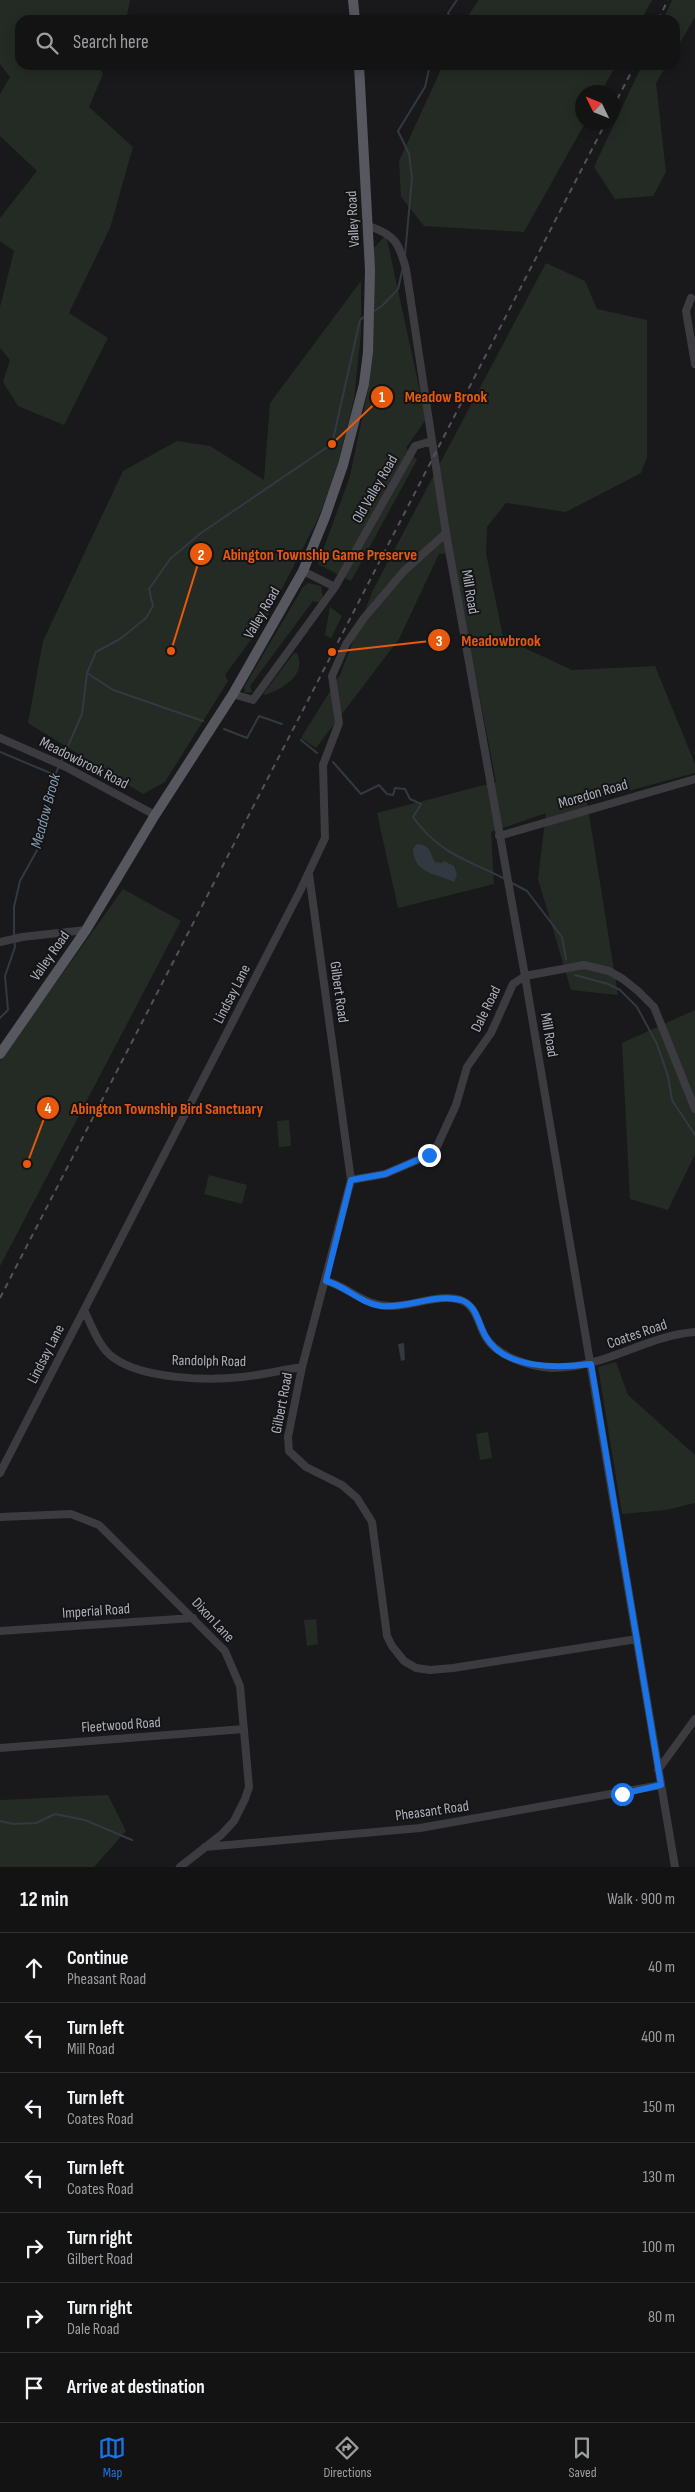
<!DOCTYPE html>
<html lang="en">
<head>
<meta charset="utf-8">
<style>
	body { margin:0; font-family:"Sofia Sans Condensed",sans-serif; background:#1c1c1d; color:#f1f3f6 }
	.compass { position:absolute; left:575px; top:85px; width:45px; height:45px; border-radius:50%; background:#131314; box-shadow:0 2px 12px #0003; rotate:313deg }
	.stop { position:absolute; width:15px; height:15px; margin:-11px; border:4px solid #1a73e8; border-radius:50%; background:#fff }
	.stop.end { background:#1a73e8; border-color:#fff; box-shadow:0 1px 5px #0008 }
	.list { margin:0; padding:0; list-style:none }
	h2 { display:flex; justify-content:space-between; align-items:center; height:65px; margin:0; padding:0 20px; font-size:21px }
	h2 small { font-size:16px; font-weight:400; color:#9d9ea0 }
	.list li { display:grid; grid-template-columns:32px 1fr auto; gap:15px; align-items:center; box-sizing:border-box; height:70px; padding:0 20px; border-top:1px solid #323234 }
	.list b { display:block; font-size:19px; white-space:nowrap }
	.list p { margin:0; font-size:16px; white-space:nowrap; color:#9d9ea0 }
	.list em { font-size:16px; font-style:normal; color:#9d9ea0 }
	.icon { flex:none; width:28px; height:28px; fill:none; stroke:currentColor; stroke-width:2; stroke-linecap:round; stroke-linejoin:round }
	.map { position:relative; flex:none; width:695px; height:1867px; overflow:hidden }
	.search { position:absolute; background:#131314; box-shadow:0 2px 12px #0003; left:15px; right:15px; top:15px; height:55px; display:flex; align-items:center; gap:12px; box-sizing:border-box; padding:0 18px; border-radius:15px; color:#9d9ea0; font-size:19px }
	.sheet { height:555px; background:#131314 }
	nav { display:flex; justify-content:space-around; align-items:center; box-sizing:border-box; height:70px; border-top:1px solid #323234; background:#131314; font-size:14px; color:#9d9ea0 }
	nav a { display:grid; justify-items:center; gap:2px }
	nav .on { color:#1a73e8 }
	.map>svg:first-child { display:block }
	.green { fill:#242b25 }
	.water { fill:#323940 }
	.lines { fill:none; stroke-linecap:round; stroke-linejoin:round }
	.stream { stroke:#323940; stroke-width:2 }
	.minor { stroke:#3b3b40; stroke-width:8 }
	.major { stroke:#57585f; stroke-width:10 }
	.rail { stroke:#525359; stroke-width:2; stroke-dasharray:6 5; stroke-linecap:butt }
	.route { stroke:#1a73e8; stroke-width:6 }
	.labels { text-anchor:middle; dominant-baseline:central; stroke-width:4; stroke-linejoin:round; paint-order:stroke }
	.street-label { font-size:15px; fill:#adb0ba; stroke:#141416 }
	.water-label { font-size:16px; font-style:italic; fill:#879ab1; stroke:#141416 }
	.leader { fill:none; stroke:#e8590c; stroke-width:2 }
	.callout-dot { fill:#e8590c; stroke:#141416; stroke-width:2 }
	.mark-label { font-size:15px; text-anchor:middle; font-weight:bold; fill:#fff }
	.callout-label { font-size:16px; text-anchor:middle; font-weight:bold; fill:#e8590c; stroke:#141416; stroke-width:4; stroke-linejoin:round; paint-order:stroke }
</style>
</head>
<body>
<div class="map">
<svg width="695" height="1867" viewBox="0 0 695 1867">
	<rect width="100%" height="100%" fill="#19191b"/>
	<path class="green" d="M 0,0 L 130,0 L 126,20 L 20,20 L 20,65 L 97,65 L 103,74 L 89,107 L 133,147 L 110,228 L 69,313 L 108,338 L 64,425 L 18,406 L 3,382 L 10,360 L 0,348 L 0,307 L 14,251 L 0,241 L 0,218 L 37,171 L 0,136 L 0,94 L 10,77 L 0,64 Z
		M 479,0 L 652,0 L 641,20 L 465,20 Z
		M 672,0 L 695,0 L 695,17 L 675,51 L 675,20 L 663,20 Z
		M 443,65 L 616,65 L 601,92 L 582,92 L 582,122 L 585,123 L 524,232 L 424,226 L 401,197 L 399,161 Z
		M 642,65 L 667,65 L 656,83 L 666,172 L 653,196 L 615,199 L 594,167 Z
		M 386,235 L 426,419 L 406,448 L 417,460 L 351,581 L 318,564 L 350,476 L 370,380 L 372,250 Z
		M 546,263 L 585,281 L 597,309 L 647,320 L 647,457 L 641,473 L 566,512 L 506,503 L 487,527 L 486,553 L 505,647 L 516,644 L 572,670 L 655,666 L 695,764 L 695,773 L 587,802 L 618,995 L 571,990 L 538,879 L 546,813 L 491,832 L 494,884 L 398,908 L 377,813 L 496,782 L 452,553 L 439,554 L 399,639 L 316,748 L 301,738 L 340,675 L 373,590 Z
		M 361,281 L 361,333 L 354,399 L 336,472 L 318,519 L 266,619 L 225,675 L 228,681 L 165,782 L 143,794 L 28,723 L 43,641 L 123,471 L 177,441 L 210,446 L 264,480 L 270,403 Z
		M 308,583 L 321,586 L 323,597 L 320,603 L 313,601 L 250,686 L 252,692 L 245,693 L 244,687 L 303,587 Z
		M 330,607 L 342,616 L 331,638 L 325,635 Z
		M 294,653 L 297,653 C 307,675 283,689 265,695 L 263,694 Z
		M 123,889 L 181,921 L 0,1266 L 0,1061 Z
		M 695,1010 L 695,1154 L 668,1210 L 630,1199 L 622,1043 Z
		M 289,1120 L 291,1146 L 279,1147 L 277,1121 Z
		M 209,1175 L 247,1185 L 242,1204 L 204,1194 Z
		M 616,1362 L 628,1395 L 695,1455 L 695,1503 L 666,1510 L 622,1514 L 598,1367 Z
		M 488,1432 L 492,1458 L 480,1460 L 476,1434 Z
		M 316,1619 L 318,1644 L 307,1646 L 304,1620 Z
		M 108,1795 L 126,1831 L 94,1867 L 0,1867 L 0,1800 Z"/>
	<path class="water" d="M 417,844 C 431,845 429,852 435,862 L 442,863 L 444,861 L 454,866 L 457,875 L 454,882 C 436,873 414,874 413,849 Z
		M 404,1343 L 405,1360 L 401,1361 L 398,1344 Z"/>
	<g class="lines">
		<path class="stream" d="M 450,20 L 448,13 L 457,0
			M 405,255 L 412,178 L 409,154 L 398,131 L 425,87 L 430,65
			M 374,311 L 382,306 L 398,289 L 403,267
			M 87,673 L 113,690 L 203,721
			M 224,729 L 247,738 L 259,716 L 282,724
			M 301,740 L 317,753
			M 0,752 L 55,775
			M 61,762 L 82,714 L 87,673 L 96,652 L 120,639 L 146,618 L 153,606 L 149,589 L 170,559 L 201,533 L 332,444 L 360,320 L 365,316
			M 333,762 L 361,794 L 379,785 L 387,794 L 393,795 L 395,788 L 405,789 L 410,799 L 421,804 L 413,817 C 439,854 468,860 505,879
			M 512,883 L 527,891 L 562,937 L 566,959
			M 14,935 L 14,907 L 20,881 L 41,843 L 55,775 L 59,766
			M 575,975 L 608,984 L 620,990 L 637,1007 L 657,1044 L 668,1076 L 672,1100 L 695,1135
			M 0,1018 L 8,1010 L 5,976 L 15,947 L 14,940
			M 0,1821 L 13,1824 L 36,1823 L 55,1814 L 85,1820 L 132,1840"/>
		<path class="minor" d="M 369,226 C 395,235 399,243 406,269 L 446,533 L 525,976 L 675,1867
			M 691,298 L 686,311 L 695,364
			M 303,571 L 335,587
			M 233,694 L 253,700 L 335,587 L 415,446 L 432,441
			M 0,738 L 64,766 L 155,815
			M 499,836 L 695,779
			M 309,874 L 351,1180 L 302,1367 L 288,1437 L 289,1451 L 306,1467 L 342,1485 L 357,1498 L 372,1522 L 387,1636 L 392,1646 L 404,1661 L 416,1668 L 430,1670 L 453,1668 L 637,1639
			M 0,942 L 22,937 L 86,930
			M 351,1180 L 385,1174 L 434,1153 L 456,1105 L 467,1067 L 491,1033 L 513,984 L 525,976 L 584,965 L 609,971 L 623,979 L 638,991 L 654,1007 L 695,1109
			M 326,1281 C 350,1287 364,1307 392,1306 C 414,1306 442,1292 463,1301 C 477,1308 478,1324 485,1336 C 496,1356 530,1367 552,1368 C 606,1368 644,1336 695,1332
			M 84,1310 C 92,1326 99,1348 114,1358 C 143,1379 208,1381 242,1377 C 262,1375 282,1370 302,1367
			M 0,1473 L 300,891 L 325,838 L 323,765 L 339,723 L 332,676 L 346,644 L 364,618 L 404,571 L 446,533
			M 0,1517 L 71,1514 L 99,1525 L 225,1651 L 240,1686 L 249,1787 L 245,1799 L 234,1821 L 221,1835 L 180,1867
			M 0,1631 L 193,1618
			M 0,1748 L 244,1729
			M 658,1770 L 695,1719
			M 205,1847 L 420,1828 L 661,1785"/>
		<path class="major" d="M 353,0 L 355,20
			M 0,1054 L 86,930 L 155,815 L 233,694 L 303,571 L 325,517 L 343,465 L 364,384 L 368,352 L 370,270 L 359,65"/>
		<path class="rail" d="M 658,20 L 668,0
			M 612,109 L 635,65
			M 0,1298 L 606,122"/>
	</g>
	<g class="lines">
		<path class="route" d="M 429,1155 L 385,1174 L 351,1180 L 326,1281 C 346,1286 359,1303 381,1306 C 407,1309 435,1293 461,1300 C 477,1305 478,1324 486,1337 C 505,1370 559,1368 591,1364 L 661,1785 L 622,1794"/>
	</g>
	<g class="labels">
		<g class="street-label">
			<text transform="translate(353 219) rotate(-93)">Valley Road</text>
			<text transform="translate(375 489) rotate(-60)">Old Valley Road</text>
			<text transform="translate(470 592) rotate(80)">Mill Road</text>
			<text transform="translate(262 613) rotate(-60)">Valley Road</text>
			<text transform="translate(84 763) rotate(27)">Meadowbrook Road</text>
			<text transform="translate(593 794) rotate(-16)">Moredon Road</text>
			<text transform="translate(50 956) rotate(-55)">Valley Road</text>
			<text transform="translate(339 992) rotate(82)">Gilbert Road</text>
			<text transform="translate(232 994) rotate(-63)">Lindsay Lane</text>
			<text transform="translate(486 1009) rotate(-64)">Dale Road</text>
			<text transform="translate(549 1035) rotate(80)">Mill Road</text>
			<text transform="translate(637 1334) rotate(-19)">Coates Road</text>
			<text transform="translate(46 1354) rotate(-63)">Lindsay Lane</text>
			<text transform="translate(209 1361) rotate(1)">Randolph Road</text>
			<text transform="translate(282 1403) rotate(-79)">Gilbert Road</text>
			<text transform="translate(96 1611) rotate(-4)">Imperial Road</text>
			<text transform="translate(213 1620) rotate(47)">Dixon Lane</text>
			<text transform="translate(121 1725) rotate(-4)">Fleetwood Road</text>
			<text transform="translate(432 1811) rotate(-8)">Pheasant Road</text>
		</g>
		<g class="water-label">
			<text transform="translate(46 811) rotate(-75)">Meadow Brook</text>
		</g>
	</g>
	<path class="leader" d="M332 444L382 397M171 651L201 554M332 652L439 640M27 1164L48 1108"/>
	<g class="callout-dot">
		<circle cx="332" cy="444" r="5"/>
		<circle cx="171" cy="651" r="5"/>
		<circle cx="332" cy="652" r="5"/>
		<circle cx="27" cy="1164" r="5"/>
		<circle cx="382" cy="397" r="12"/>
		<circle cx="201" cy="554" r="12"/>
		<circle cx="439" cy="640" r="12"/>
		<circle cx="48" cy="1108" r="12"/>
	</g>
	<g class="mark-label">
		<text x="382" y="402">1</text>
		<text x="201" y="560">2</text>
		<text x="439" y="646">3</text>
		<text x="48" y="1113">4</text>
	</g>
	<g class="callout-label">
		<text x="446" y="402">Meadow Brook</text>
		<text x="320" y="560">Abington Township Game Preserve</text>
		<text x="501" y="646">Meadowbrook</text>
		<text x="167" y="1114">Abington Township Bird Sanctuary</text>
	</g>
</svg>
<svg class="compass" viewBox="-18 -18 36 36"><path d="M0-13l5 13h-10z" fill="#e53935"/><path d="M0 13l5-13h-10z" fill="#9d9ea0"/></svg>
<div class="stop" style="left:622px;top:1794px"></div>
<div class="stop end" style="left:429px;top:1155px"></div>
<div class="search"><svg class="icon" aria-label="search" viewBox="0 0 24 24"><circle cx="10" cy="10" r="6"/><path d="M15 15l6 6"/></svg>Search here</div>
</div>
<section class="sheet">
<h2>12 min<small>Walk · 900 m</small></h2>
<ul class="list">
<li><svg class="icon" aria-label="ahead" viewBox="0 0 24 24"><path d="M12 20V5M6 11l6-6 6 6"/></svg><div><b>Continue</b><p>Pheasant Road</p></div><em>40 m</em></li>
<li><svg class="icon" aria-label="left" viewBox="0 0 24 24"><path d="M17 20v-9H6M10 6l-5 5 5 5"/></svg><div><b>Turn left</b><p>Mill Road</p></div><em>400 m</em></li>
<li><svg class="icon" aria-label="left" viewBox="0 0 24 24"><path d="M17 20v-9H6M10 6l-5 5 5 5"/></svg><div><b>Turn left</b><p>Coates Road</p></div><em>150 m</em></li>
<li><svg class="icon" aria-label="left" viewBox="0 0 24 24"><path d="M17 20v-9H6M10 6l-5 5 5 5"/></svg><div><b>Turn left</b><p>Coates Road</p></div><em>130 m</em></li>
<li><svg class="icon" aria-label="right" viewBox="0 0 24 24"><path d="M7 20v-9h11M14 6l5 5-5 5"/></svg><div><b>Turn right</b><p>Gilbert Road</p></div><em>100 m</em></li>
<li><svg class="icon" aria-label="right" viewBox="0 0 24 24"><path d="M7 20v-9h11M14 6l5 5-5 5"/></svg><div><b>Turn right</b><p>Dale Road</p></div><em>80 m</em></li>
<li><svg class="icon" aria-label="arrive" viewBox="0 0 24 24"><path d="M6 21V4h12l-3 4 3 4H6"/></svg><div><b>Arrive at destination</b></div></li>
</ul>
</section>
<nav>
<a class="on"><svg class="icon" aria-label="map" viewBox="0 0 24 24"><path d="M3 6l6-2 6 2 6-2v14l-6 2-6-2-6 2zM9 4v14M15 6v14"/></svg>Map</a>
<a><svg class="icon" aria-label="directions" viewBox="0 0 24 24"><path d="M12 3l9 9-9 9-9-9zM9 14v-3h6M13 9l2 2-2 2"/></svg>Directions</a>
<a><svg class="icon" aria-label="saved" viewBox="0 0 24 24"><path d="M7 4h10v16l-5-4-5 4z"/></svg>Saved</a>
</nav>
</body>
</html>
